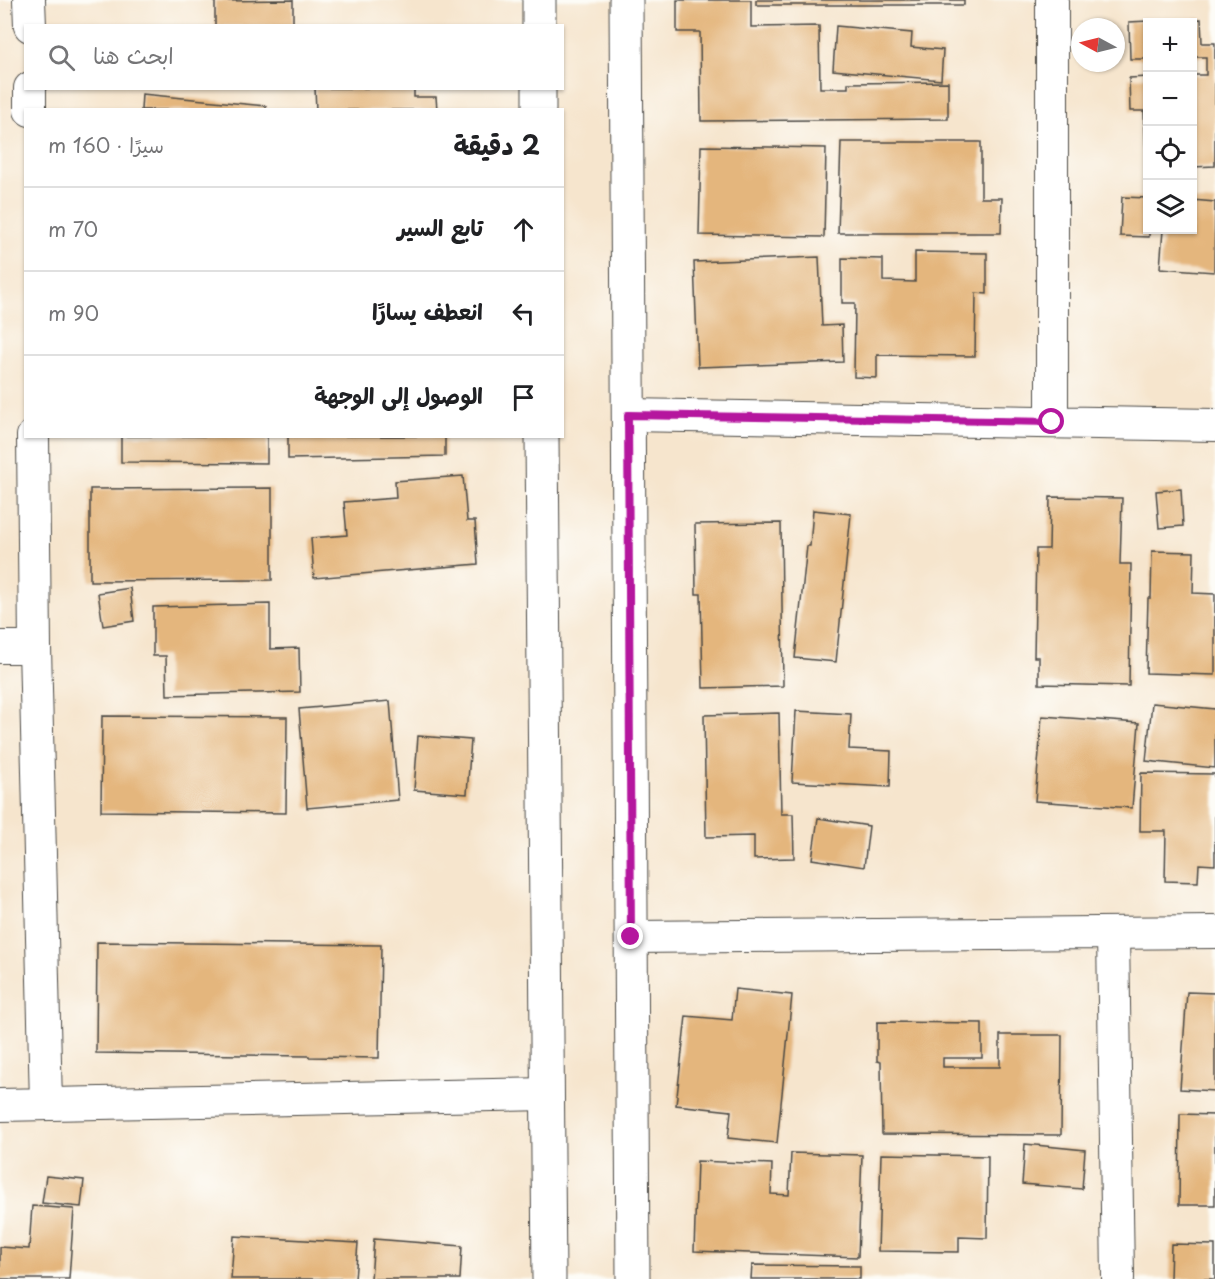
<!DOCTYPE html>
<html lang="ar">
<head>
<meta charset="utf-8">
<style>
	body { margin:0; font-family:"Playpen Sans","Playpen Sans Arabic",sans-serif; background:#f2f2f2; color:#202124; direction:rtl }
	.controls { position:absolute; right:18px; top:18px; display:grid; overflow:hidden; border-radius:0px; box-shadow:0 2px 4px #0004 }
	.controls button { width:54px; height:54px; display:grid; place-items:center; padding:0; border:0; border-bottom:2px solid #e0e0e0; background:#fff; color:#202124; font:30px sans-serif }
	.compass { position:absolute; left:1071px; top:18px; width:54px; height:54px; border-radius:50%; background:#fff; box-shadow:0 2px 4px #0004; rotate:277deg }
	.stop { position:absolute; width:18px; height:18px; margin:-14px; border:4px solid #b5179e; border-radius:50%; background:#fff }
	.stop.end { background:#b5179e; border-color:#fff; box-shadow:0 2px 6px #0008 }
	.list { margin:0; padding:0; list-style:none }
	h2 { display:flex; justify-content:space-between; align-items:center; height:78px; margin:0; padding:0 24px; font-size:26px }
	h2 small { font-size:20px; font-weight:400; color:#757577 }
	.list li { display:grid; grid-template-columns:39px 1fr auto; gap:18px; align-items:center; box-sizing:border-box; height:84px; padding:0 24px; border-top:2px solid #e0e0e0 }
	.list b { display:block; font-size:22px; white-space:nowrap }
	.list em { font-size:20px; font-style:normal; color:#757577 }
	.icon { flex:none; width:33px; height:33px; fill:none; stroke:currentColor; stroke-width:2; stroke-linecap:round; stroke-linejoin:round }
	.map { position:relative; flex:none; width:1215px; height:1279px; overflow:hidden; direction:ltr }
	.search { position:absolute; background:#fff; box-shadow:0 2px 4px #0004; left:24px; top:24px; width:540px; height:66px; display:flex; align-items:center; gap:15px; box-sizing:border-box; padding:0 21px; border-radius:0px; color:#757577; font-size:22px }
	.panel { position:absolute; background:#fff; box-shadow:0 2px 4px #0004; left:24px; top:108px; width:540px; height:330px; border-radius:0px; direction:rtl }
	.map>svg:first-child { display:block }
	.building { fill:#e4b67d }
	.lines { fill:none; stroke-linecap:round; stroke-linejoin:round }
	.minor-casing { stroke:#494743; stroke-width:34 }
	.tertiary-casing { stroke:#494743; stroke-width:35 }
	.minor { stroke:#fff; stroke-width:32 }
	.tertiary { stroke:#fff; stroke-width:33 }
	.route { stroke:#b5179e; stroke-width:8 }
</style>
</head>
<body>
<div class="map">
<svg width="1215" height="1279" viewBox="0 0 1215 1279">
	<rect width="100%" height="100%" fill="#fdfcf7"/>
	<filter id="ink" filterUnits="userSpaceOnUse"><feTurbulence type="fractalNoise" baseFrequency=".0167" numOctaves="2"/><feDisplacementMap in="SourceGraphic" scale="12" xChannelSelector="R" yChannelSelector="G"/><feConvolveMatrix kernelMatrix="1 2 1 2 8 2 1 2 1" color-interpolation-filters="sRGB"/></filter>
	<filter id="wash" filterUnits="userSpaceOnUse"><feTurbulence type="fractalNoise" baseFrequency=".008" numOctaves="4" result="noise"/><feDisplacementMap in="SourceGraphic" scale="24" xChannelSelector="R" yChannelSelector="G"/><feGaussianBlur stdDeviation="1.35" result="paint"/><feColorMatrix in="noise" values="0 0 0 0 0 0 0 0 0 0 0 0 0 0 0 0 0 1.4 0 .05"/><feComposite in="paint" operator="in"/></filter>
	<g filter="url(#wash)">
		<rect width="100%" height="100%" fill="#f6e5cd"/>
		<g id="blocks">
			<path class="building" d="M 293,0 L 293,26 L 215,26 L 215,1 Z
				M 677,0 L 751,0 L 751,27 L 819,26 L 820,88 L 848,88 L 848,83 L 948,82 L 948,119 L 701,121 L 700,32 L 677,32 Z
				M 756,0 L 964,0 L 964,5 L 756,5 Z
				M 1201,19 L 1202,43 L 1215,43 L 1215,166 L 1192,167 L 1192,75 L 1206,75 L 1206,57 L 1192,57 L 1192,22 L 1154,22 L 1154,21 Z
				M 1148,21 L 1148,59 L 1130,59 L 1129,22 Z
				M 836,26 L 912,33 L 911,47 L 943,50 L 941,80 L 833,70 Z
				M 1148,77 L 1148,154 L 1146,154 L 1144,111 L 1130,111 L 1129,78 Z
				M 315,88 L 414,88 L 414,97 L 436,97 L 437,110 L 316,110 Z
				M 142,94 L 266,106 L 266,110 L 141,110 Z
				M 841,142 L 981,142 L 981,198 L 1002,198 L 1001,233 L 838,233 Z
				M 701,146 L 826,148 L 824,237 L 699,235 Z
				M 1122,197 L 1148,198 L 1148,230 L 1149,230 L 1149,237 L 1120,236 Z
				M 1192,200 L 1215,202 L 1214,272 L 1160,268 L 1163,230 L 1192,230 Z
				M 915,252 L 987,253 L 987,294 L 976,293 L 975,356 L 877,355 L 877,378 L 854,377 L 855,303 L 842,303 L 842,258 L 883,259 L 883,281 L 915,282 Z
				M 819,257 L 822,326 L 842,325 L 843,362 L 698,367 L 694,262 Z
				M 121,436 L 267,436 L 267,463 L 121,462 Z
				M 288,436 L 445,436 L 445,456 L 288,459 Z
				M 463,476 L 467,521 L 475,521 L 478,564 L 314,578 L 311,538 L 347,535 L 344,502 L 396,498 L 395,481 Z
				M 272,488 L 272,580 L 90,581 L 90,489 Z
				M 1181,489 L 1183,526 L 1159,528 L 1156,491 Z
				M 1050,497 L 1122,498 L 1120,564 L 1131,564 L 1129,686 L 1039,684 L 1039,657 L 1034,657 L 1036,549 L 1049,549 Z
				M 813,510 L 851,514 L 836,662 L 795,658 L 807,546 L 810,546 Z
				M 781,523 L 783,686 L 703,688 L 701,594 L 696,594 L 695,524 Z
				M 1152,551 L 1194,552 L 1193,593 L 1215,594 L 1215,675 L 1146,673 L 1148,598 L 1151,598 Z
				M 130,588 L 134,621 L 103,626 L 98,593 Z
				M 270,604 L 270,649 L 299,648 L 300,692 L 167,695 L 166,656 L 153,656 L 153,607 Z
				M 390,701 L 398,800 L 307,808 L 299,709 Z
				M 1152,703 L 1215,709 L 1215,768 L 1146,761 Z
				M 796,711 L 851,714 L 849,749 L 891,751 L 890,787 L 792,782 Z
				M 779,713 L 781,814 L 793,814 L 794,858 L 754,859 L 754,836 L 706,837 L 704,715 Z
				M 102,716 L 287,717 L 286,813 L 101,811 Z
				M 1042,716 L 1139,723 L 1132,808 L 1035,801 Z
				M 418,736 L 471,740 L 467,794 L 414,790 Z
				M 1141,773 L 1215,774 L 1215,865 L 1199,864 L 1198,882 L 1165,881 L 1166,831 L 1140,831 Z
				M 818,818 L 869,826 L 864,867 L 812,859 Z
				M 97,942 L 381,945 L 379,1058 L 309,1057 L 309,1056 L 96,1053 Z
				M 735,989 L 792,995 L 777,1143 L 728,1138 L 731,1111 L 676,1105 L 686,1016 L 732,1020 Z
				M 1187,992 L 1215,993 L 1215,1091 L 1180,1089 Z
				M 877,1022 L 982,1023 L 982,1058 L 943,1058 L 943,1067 L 1000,1067 L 1000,1035 L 1062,1035 L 1061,1135 L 882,1134 L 881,1062 L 877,1061 Z
				M 1180,1114 L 1215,1115 L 1215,1205 L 1179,1205 Z
				M 1025,1144 L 1085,1150 L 1082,1189 L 1022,1184 Z
				M 791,1153 L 862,1155 L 858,1257 L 694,1251 L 697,1161 L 772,1164 L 771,1194 L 789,1195 Z
				M 881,1154 L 988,1156 L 987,1238 L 959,1237 L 959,1252 L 878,1251 Z
				M 46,1176 L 84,1180 L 81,1207 L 42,1203 Z
				M 32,1206 L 74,1209 L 69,1279 L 0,1279 L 0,1247 L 29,1249 Z
				M 234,1236 L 358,1243 L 355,1279 L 231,1279 Z
				M 374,1239 L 462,1246 L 460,1279 L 371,1279 Z
				M 1171,1244 L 1215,1245 L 1215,1279 L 1170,1279 Z
				M 752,1265 L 860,1266 L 860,1279 L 751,1279 Z"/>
		</g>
	</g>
	<g filter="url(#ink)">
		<use href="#blocks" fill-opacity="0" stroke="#494743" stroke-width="1.5"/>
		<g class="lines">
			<g class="minor-casing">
				<path id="minor" d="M 29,0 L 30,26
					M 1052,0 L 1052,422
					M 30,88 L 30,110
					M 628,415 L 1215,425
					M 33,436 L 35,647 L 46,1104
					M 0,647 L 35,647
					M 1113,933 L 1118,1279
					M 631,937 L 1215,932
					M 0,1105 L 547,1094"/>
			</g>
			<g class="tertiary-casing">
				<path id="tertiary" d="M 539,0 L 539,26
					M 626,0 L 633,1279
					M 539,88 L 539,110
					M 542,436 L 549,1279"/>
			</g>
			<use href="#minor" class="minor"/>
			<use href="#tertiary" class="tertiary"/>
		</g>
	</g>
	<g class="lines" filter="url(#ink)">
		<path class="route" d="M 631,937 L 628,415 L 1052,422"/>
	</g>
</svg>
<div class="controls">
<button>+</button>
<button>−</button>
<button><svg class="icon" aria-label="locate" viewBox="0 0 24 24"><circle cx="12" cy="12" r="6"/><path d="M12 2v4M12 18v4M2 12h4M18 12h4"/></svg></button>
<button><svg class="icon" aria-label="layers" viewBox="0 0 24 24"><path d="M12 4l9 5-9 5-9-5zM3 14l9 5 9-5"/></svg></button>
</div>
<svg class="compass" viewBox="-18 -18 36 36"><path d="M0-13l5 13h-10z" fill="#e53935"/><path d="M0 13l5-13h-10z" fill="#757577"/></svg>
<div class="stop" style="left:1052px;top:422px"></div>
<div class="stop end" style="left:631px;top:937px"></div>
<div class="search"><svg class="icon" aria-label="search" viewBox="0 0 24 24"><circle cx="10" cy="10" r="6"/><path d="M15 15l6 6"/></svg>ابحث هنا</div>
<section class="panel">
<h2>2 دقيقة<small>سيرًا · 160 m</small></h2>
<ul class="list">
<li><svg class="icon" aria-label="ahead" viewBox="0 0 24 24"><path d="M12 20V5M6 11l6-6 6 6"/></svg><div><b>تابع السير</b></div><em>70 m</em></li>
<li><svg class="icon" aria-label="left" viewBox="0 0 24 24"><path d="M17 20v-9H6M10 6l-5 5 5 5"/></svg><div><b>انعطف يسارًا</b></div><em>90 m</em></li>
<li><svg class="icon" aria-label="arrive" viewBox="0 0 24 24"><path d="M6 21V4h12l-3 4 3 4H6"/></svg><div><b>الوصول إلى الوجهة</b></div></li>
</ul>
</section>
</div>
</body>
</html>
